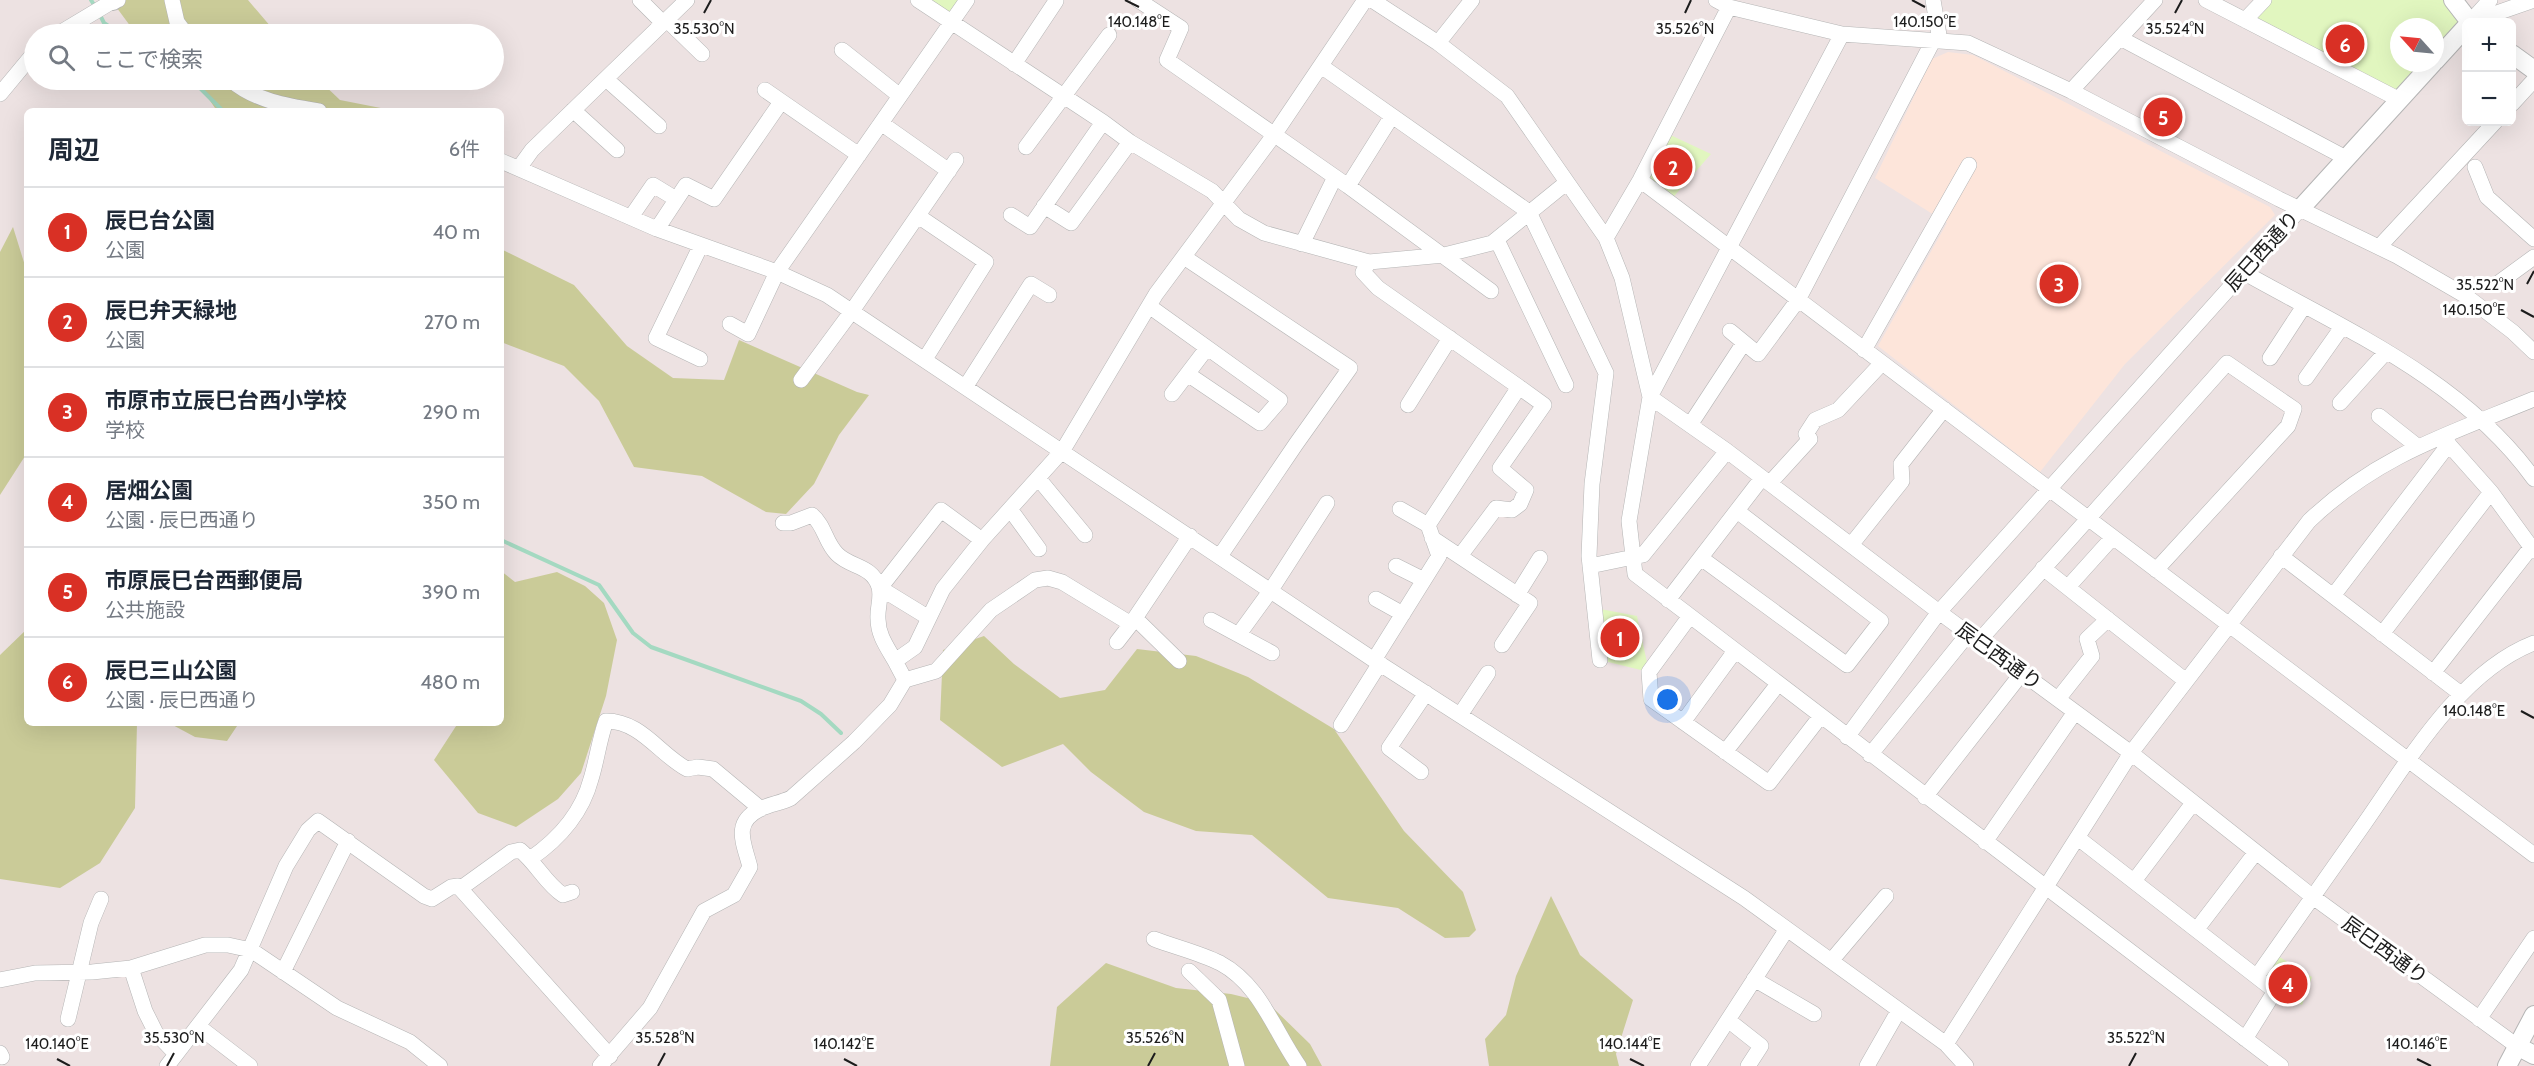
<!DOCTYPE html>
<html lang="ja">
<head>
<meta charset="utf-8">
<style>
	body { margin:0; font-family:Cabin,"Noto Sans JP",sans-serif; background:#f6f6f7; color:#1f2937 }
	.controls { position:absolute; right:18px; top:18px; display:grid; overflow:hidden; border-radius:9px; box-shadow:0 6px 24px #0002 }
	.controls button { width:54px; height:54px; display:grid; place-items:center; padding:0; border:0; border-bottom:2px solid #e0e1e3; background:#fff; color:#1f2937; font:30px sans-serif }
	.compass { position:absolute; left:2390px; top:18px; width:54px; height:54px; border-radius:50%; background:#fff; box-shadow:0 6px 24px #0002; rotate:297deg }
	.you { position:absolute; left:1668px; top:700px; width:21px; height:21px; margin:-15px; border:4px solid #fff; border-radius:50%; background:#1a73e8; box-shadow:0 0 0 9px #1a73e833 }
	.badge { display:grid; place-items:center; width:39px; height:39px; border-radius:50%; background:#d93025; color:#fff; font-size:20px; font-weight:700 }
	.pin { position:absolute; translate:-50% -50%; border:3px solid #fff; box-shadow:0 2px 6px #0006 }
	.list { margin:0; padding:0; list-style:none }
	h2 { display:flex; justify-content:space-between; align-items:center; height:78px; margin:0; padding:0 24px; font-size:26px }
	h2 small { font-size:20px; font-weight:400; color:#747a83 }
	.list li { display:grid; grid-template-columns:39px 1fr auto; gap:18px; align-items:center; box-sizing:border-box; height:90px; padding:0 24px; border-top:2px solid #e0e1e3 }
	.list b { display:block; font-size:22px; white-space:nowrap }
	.list p { margin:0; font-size:20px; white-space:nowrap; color:#747a83 }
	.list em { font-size:20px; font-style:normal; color:#747a83 }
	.icon { flex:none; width:33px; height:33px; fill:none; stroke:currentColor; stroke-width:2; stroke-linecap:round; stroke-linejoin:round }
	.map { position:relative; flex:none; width:2534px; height:1066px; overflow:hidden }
	.search { position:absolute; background:#fff; box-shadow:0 6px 24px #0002; left:24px; top:24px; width:480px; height:66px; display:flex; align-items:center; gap:15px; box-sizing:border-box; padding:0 21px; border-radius:33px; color:#747a83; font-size:22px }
	.panel { position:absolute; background:#fff; box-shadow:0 6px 24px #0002; left:24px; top:108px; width:480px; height:618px; border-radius:9px }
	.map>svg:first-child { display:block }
	.education { fill:#fde5da }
	.forest { fill:#cacb98 }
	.park { fill:#e1f6bf }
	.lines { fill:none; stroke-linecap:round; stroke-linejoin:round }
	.stream { stroke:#a4d9c1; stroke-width:4 }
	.minor-casing { stroke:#b5b5b5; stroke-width:16 }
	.tertiary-casing { stroke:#b5b5b5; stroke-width:20 }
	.minor { stroke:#fff; stroke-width:15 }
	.tertiary { stroke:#fff; stroke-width:18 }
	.ticks { fill:none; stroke:#1c1c1c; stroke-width:2 }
	.labels { text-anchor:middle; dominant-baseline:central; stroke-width:6; stroke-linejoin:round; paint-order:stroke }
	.street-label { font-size:20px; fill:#1c1c1c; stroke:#fff }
	.ticks-label { font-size:15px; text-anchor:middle; fill:#1c1c1c; stroke:#fff; stroke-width:6; stroke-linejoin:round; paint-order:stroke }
</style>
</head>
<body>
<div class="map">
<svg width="2534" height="1066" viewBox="0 0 2534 1066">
	<rect width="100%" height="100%" fill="#ede2e2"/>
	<path class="education" d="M 1948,52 L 1973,55 L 2270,207 L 2275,215 L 2125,364 L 2040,472 L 1878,346 L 1947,223 L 1875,178 L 1932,59 Z"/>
	<path class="forest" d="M 111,0 L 248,0 L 277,34 L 142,34 L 131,27 Z
		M 196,80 L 319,80 L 340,100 L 396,111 L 217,111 Z
		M 13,227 L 27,272 L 27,453 L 0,495 L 0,252 Z
		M 501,249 L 574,285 L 627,346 L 673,378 L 724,380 L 739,340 L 857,392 L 869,395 L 839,435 L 814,484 L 786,514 L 766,512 L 702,476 L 634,467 L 599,401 L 564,366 L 501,342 Z
		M 501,571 L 515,582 L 557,572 L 585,586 L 604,603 L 617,640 L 606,696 L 581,773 L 558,799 L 516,827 L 478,813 L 434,760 L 458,723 L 501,723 Z
		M 27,629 L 27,723 L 137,723 L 135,808 L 100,863 L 60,888 L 0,879 L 0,655 Z
		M 984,636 L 1014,664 L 1060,698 L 1105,690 L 1137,649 L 1196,656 L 1248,677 L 1334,729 L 1404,831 L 1463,892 L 1476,930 L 1469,937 L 1445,938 L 1398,908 L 1328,898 L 1252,835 L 1196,831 L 1144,812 L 1091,772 L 1063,744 L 1002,767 L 940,720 L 943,650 Z
		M 169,723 L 239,723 L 227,741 L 195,737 Z
		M 1551,896 L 1580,955 L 1633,1000 L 1616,1054 L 1619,1066 L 1489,1066 L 1485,1039 L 1506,1015 L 1516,976 Z
		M 1106,963 L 1176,988 L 1231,994 L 1268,1003 L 1310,1044 L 1322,1066 L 1050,1066 L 1057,1007 Z"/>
	<path class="park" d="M 916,0 L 967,0 L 951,23 Z
		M 2264,0 L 2454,0 L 2470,22 L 2435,61 L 2435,27 L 2399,27 L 2399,63 L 2433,63 L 2400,100 L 2245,20 Z
		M 1664,132 L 1711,154 L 1669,202 L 1640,180 Z
		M 1595,608 L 1637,616 L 1649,672 L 1600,660 Z
		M 2273,953 L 2312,977 L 2302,1005 L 2275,991 L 2257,976 Z"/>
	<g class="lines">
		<path class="stream" d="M 91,0 L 96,8
			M 100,15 L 104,23 L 120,34
			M 192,80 L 223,111
			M 501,540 L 599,585 L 633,633 L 651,647 L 801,701 L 821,714 L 841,733"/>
		<g class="minor-casing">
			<path id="minor" d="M 172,0 L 177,22 L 186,34
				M 640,0 L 663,23
				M 918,0 L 1103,122 L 1130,142 L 1212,191 L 1239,219 L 1264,233 L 1369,262
				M 1138,0 L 1181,28 L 1167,60 L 1348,186 L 1491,291
				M 1372,0 L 1438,43 L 1507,96 L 1606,238 L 1622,278 L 1650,397 L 1629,521 L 1635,574 L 2281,1066
				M 1716,0 L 1729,7 L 1842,34 L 1968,43 L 2071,91 L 2279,199 L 2397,256 L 2466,296 L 2513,332 L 2534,352
				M 1933,0 L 1940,41
				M 2206,0 L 2400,100
				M 667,20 L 702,54
				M 2245,20 L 2264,0
				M 2472,20 L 2490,0
				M 2471,22 L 2534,0
				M 58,34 L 113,1 L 118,0
				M 1842,34 L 1650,397 L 1727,451 L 1939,612 L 2131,753 L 2313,897 L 2517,1046
				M 2120,38 L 2346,158
				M 1438,43 L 1472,0
				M 842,50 L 900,96
				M 1014,64 L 1056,1
				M 1321,66 L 1529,212 L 1606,373 L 1592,484 L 1589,556 L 1600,660
				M 606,79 L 659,126
				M 231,80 C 255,101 288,106 319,111
				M 765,90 L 859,155
				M 2071,91 L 2155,0
				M 0,94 L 34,53
				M 2512,104 L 2534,80
				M 573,110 L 617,150
				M 881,123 L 949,171
				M 1026,147 L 1109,35
				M 501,161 L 657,229 L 777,272 L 827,295 L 1374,660 L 1744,898 L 1946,1044 L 1966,1066
				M 2475,167 L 2487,197 L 2534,239
				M 519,168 L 532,150 L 687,0
				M 1640,180 L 2534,855
				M 1348,186 L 1392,116
				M 1044,206 L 1071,223 L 1130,142
				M 1011,215 L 1030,227 L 1103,122
				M 918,216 L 986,262 L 925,359
				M 631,217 L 653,185 L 676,199
				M 657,229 L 686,185 L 714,199 L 781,102
				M 1606,238 L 1640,180 L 1729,7
				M 1497,240 L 1566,385
				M 1302,244 L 1335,177
				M 2379,247 L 2495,122
				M 1184,257 L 1350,368 L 1296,444 L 1220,556
				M 2243,272 C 2346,330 2463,380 2534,479
				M 2497,284 L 2534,257
				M 1149,306 L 1280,400 L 1260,423 L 1189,375
				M 730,324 L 748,334 L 777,272 L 967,0
				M 1730,331 L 1758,354 L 1798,300 L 1933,41
				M 1864,350 L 1969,165
				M 2270,358 L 2304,306
				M 700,359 L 656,338 L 701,245
				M 2306,378 L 2342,327
				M 801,380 L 852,311 L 956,160
				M 966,386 L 1031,284 L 1049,295
				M 1172,394 L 1207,348
				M 2340,403 L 2386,352
				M 1408,405 L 1450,338
				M 2379,416 L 2417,446
				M 1690,425 L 1743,344
				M 2444,439 L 2491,492 L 2534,551
				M 1038,478 L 1085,535
				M 1770,483 L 1810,439 L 1806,434 L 1815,420 L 1838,410 L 1882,363
				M 1010,509 L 1039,549
				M 1400,509 L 1428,525
				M 783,523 L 791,523 L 812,515 C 825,526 825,542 837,554 C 851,568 872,565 879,587 C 882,598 877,608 878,619 C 878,635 887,647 895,661
				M 1432,538 L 1530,603 L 1502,645
				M 1851,545 L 1902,481 L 1901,464 L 1944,409
				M 1460,556 L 1496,508 L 1512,510 L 1520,504 L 1526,490 L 1500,468 L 1544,405 L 1519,387
				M 2281,556 L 2461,694
				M 1701,558 L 1847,665 L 1881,621 L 1737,511
				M 1396,566 L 1424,580
				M 1590,566 L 1643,555 L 1727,451
				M 2043,568 L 2186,681
				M 2068,587 L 2113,537
				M 1517,595 L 1540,558
				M 2333,596 L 2449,444
				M 1376,599 L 1403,614
				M 1668,600 L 1762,478
				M 1690,616 L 1649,672 L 1651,699 L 1769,783 L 1820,717
				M 929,618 L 880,588 L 941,510 L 982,540
				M 1135,618 L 1179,661
				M 1211,620 L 1272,653
				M 1239,634 L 1271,590 L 1327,503
				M 2382,634 L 2491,492
				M 1979,641 L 2227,363 L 2294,409 L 2288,426 L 2156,570
				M 1117,642 L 1131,624 L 1190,536
				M 1374,660 L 1439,556 L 1428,525 L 1519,387 L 1378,288 L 1363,272 L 1369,262 L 1444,255 L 1492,243 L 1566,183
				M 2433,673 L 2532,546
				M 905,680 L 936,671 L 991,610 L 1035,580 L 1048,578 L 1062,582 L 1131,624
				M 2058,699 L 2092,656 L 2087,639 L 2108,619
				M 1460,715 L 1488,673
				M 1683,722 L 1735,651
				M 1341,725 L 1380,663
				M 1847,737 L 1939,612 L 2301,208
				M 1725,752 L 1778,684
				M 1870,755 L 1968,634
				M 1421,772 L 1389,748 L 1426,693
				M 1925,797 L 2022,673
				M 2078,838 L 2275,991 L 2245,1039
				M 1985,842 L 2075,712
				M 530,859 C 559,839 582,813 591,779 C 597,760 599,740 606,721 C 641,721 659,754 687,769 L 698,767 L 713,769 L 761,809
				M 2134,881 L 2193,803
				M 461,888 L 511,852 L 520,850 C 537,864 546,884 563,895 L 572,892
				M 2197,929 L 2256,852
				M 1154,939 C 1175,947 1200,953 1220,963 C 1261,985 1274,1031 1299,1066
				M 1831,961 L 1886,896
				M 131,968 L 145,1011 L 156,1033 L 176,1054
				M 1189,971 L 1219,1000 L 1237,1066
				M 283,972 L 348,841
				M 2257,976 C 2292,926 2327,877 2362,827 C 2407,763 2459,672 2534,643
				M 1754,979 L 1814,1014
				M 0,980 L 35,973 L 92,972 L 131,968 L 205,945 L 228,945 L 251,950 L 337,1008 L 410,1042 L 440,1066
				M 68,1019 L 91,923 L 101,899
				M 2479,1019 L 2534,938
				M 1728,1020 L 1761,1046 L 1748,1066
				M 198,1026 L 250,1066
				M 1946,1044 L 2131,753 L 2309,521 C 2378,455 2449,434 2534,399
				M 0,1053 L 2,1057
				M 167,1066 L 241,970 L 286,866 L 308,830 L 318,821 L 424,896 L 432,899 L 451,887 L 458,886 L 610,1056
				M 600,1066 L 650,1008 L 704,911 L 734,895 L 750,867 C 744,843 732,823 760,809 C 770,804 781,803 791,798 L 854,742 L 890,705 L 905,680 L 895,661 L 915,647 L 943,589 L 982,540 L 1063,450 L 1156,294 L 1274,135 L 1365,0
				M 1698,1066 L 1787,929
				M 1867,1066 L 1899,1010"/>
		</g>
		<g class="tertiary-casing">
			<path id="tertiary" d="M 112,0 L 113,1
				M 2453,0 L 2470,22
				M 2512,54 L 2534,70
				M 2435,61 L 2466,27
				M 2301,208 L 2433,63
				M 2517,1046 L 2534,1055
				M 2507,1066 L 2534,1015"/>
		</g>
		<use href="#minor" class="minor"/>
		<use href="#tertiary" class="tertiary"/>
	</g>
	<path class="ticks" d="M 1125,0 L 1139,7M 1912,0 L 1925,7M 704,13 L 711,0M 1685,13 L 1691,0M 2175,13 L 2182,0M 2527,284 L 2534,271M 2521,310 L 2534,317M 2521,711 L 2534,718M 57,1059 L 70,1066M 844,1059 L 857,1066M 1630,1059 L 1644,1066M 2417,1059 L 2431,1066M 167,1066 L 174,1053M 658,1066 L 665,1053M 1148,1066 L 1155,1053M 2129,1066 L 2136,1053"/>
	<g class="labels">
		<g class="street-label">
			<text transform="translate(2262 251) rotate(-48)">辰巳西通り</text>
			<text transform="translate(1999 656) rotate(36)">辰巳西通り</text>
			<text transform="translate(2385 950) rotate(36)">辰巳西通り</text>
		</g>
	</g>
	<g class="ticks-label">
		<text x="1139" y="27">140.148°E</text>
		<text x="1925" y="27">140.150°E</text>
		<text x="704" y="34">35.530°N</text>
		<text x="1685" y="34">35.526°N</text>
		<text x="2175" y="34">35.524°N</text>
		<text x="2485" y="290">35.522°N</text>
		<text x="2474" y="315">140.150°E</text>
		<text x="2474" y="716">140.148°E</text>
		<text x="174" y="1043">35.530°N</text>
		<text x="665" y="1043">35.528°N</text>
		<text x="1155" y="1043">35.526°N</text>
		<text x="2136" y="1043">35.522°N</text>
		<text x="57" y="1049">140.140°E</text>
		<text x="844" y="1049">140.142°E</text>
		<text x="1630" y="1049">140.144°E</text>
		<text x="2417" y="1049">140.146°E</text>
	</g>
</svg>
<div class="controls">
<button>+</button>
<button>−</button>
</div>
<svg class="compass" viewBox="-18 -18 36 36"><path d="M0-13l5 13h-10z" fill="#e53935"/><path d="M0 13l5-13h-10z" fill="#747a83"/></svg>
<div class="you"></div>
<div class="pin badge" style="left:1620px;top:638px">1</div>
<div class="pin badge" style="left:1673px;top:167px">2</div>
<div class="pin badge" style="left:2059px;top:284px">3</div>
<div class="pin badge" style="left:2288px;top:984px">4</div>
<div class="pin badge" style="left:2163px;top:117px">5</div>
<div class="pin badge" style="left:2345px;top:44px">6</div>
<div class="search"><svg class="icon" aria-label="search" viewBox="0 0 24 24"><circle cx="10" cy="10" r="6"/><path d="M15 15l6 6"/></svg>ここで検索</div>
<section class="panel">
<h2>周辺<small>6件</small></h2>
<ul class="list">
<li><span class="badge">1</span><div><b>辰巳台公園</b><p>公園</p></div><em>40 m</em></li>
<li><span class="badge">2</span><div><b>辰巳弁天緑地</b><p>公園</p></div><em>270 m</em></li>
<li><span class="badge">3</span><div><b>市原市立辰巳台西小学校</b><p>学校</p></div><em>290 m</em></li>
<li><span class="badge">4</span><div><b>居畑公園</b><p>公園 · 辰巳西通り</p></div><em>350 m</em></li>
<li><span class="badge">5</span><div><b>市原辰巳台西郵便局</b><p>公共施設</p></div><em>390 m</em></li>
<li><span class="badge">6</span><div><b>辰巳三山公園</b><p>公園 · 辰巳西通り</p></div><em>480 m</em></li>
</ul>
</section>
</div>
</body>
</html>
